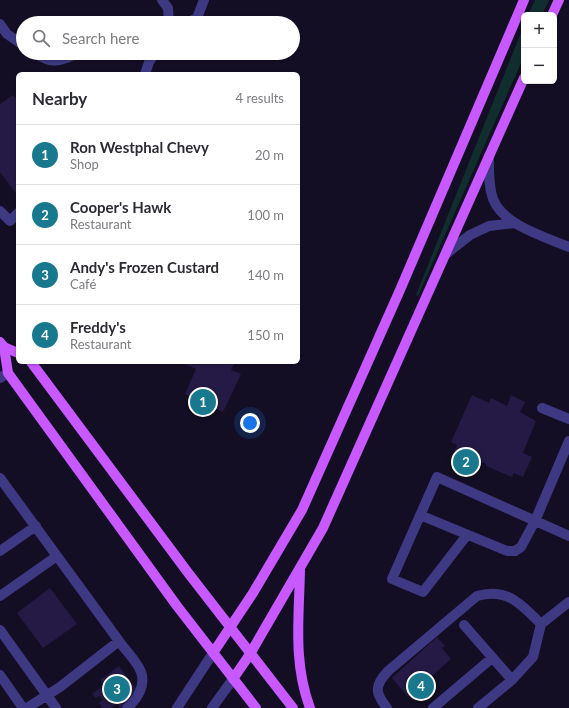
<!DOCTYPE html>
<html lang="en">
<head>
<meta charset="utf-8">
<style>
	body { margin:0; font-family:Lato,sans-serif; background:#f7f7f7; color:#2b2b33 }
	.controls { position:absolute; right:12px; top:12px; display:grid; overflow:hidden; border-radius:6px; box-shadow:0 1px 3px #0004 }
	.controls button { width:36px; height:36px; display:grid; place-items:center; padding:0; border:0; border-bottom:1px solid #e1e1e2; background:#fff; color:#2b2b33; font:20px sans-serif }
	.you { position:absolute; left:250px; top:423px; width:14px; height:14px; margin:-10px; border:3px solid #fff; border-radius:50%; background:#1a73e8; box-shadow:0 0 0 6px #1a73e833 }
	.badge { display:grid; place-items:center; width:26px; height:26px; border-radius:50%; background:#18788d; color:#fff; font-size:13px; font-weight:700 }
	.pin { position:absolute; translate:-50% -50%; border:2px solid #fff; box-shadow:0 1px 4px #0006 }
	.list { margin:0; padding:0; list-style:none }
	h2 { display:flex; justify-content:space-between; align-items:center; height:52px; margin:0; padding:0 16px; font-size:17px }
	h2 small { font-size:13px; font-weight:400; color:#7c7c81 }
	.list li { display:grid; grid-template-columns:26px 1fr auto; gap:12px; align-items:center; box-sizing:border-box; height:60px; padding:0 16px; border-top:1px solid #e1e1e2 }
	.list b { display:block; font-size:15px; white-space:nowrap }
	.list p { margin:0; font-size:13px; white-space:nowrap; color:#7c7c81 }
	.list em { font-size:13px; font-style:normal; color:#7c7c81 }
	.icon { flex:none; width:22px; height:22px; fill:none; stroke:currentColor; stroke-width:2; stroke-linecap:round; stroke-linejoin:round }
	.map { position:relative; flex:none; width:569px; height:708px; overflow:hidden }
	.search { position:absolute; background:#fff; box-shadow:0 1px 3px #0004; left:16px; top:16px; width:284px; height:44px; display:flex; align-items:center; gap:10px; box-sizing:border-box; padding:0 14px; border-radius:22px; color:#7c7c81; font-size:15px }
	.panel { position:absolute; background:#fff; box-shadow:0 1px 3px #0004; left:16px; top:72px; width:284px; height:292px; border-radius:6px }
	.map>svg:first-child { display:block }
	.green { fill:#112e2e }
	.building { fill:#251a45 }
	.lines { fill:none; stroke-linecap:round; stroke-linejoin:round }
	.minor { stroke:#3f3984; stroke-width:10 }
	.major { stroke:#c858ff; stroke-width:10 }
</style>
</head>
<body>
<div class="map">
<svg width="569" height="708" viewBox="0 0 569 708">
	<rect width="100%" height="100%" fill="#130e24"/>
	<path class="green" d="M 535,0 L 549,0 L 542,15 L 528,15 Z
		M 524,25 L 524,56 L 418,296 L 416,295 Z"/>
	<path class="building" d="M 13,95 L 18,101 L 18,196 L 0,172 L 0,104 Z
		M 181,362 L 235,362 L 231,370 L 241,374 L 223,412 L 185,394 L 196,369 Z
		M 472,395 L 489,403 L 491,398 L 507,406 L 511,395 L 525,402 L 520,412 L 536,421 L 523,453 L 532,457 L 523,477 L 514,473 L 512,477 L 486,466 L 486,464 L 475,459 L 473,465 L 452,456 L 457,445 L 451,442 Z
		M 50,588 L 77,624 L 43,648 L 17,613 Z
		M 437,637 L 445,646 L 442,648 L 451,659 L 408,697 L 392,678 Z
		M 119,666 L 139,693 L 120,708 L 117,704 L 111,708 L 100,708 L 102,707 L 99,703 L 103,700 L 99,696 L 96,698 L 92,694 L 104,685 L 100,680 Z"/>
	<g class="lines">
		<path class="minor" d="M 162,0 L 168,8 L 169,23
			M 187,23 L 197,18 L 204,0
			M 0,24 L 7,34 L 23,45
			M 35,53 C 53,65 60,61 79,53
			M 145,74 L 149,62 L 155,53
			M 489,156 C 489,170 488,185 493,199 C 503,225 545,237 569,247
			M 0,211 L 10,221 L 18,213
			M 446,254 L 470,235 L 489,226 L 515,223
			M 0,378 L 8,373
			M 542,408 L 569,419
			M 0,478 L 119,641
			M 420,515 L 507,551 L 515,551 L 521,547 L 535,521 L 569,441
			M 467,535 L 423,592 L 392,579 L 437,477 L 569,536
			M 0,551 L 36,526
			M 0,596 L 57,556
			M 541,624 L 569,602
			M 464,625 L 512,680
			M 0,630 L 56,708
			M 0,675 L 23,708
			M 27,708 L 60,687 L 119,641 C 125,650 137,661 141,672 C 146,685 137,700 127,708
			M 177,708 L 213,653
			M 212,708 L 233,679
			M 387,708 C 375,693 374,686 388,671 L 477,596 C 507,587 522,605 541,624 L 533,657 L 512,680 L 478,708
			M 433,708 L 492,658"/>
		<path class="major" d="M 552,15 L 559,0
			M 0,342 L 4,347 L 8,373 L 177,606 L 256,708
			M 4,347 L 18,353
			M 31,362 L 189,574 L 293,708
			M 300,570 C 299,619 293,662 310,708
			M 213,653 L 253,593 L 302,510 L 400,290 L 524,0
			M 233,679 L 250,654 L 323,528 L 524,78"/>
	</g>
</svg>
<div class="controls">
<button>+</button>
<button>−</button>
</div>
<div class="you"></div>
<div class="pin badge" style="left:203px;top:402px">1</div>
<div class="pin badge" style="left:466px;top:462px">2</div>
<div class="pin badge" style="left:117px;top:689px">3</div>
<div class="pin badge" style="left:421px;top:686px">4</div>
<div class="search"><svg class="icon" aria-label="search" viewBox="0 0 24 24"><circle cx="10" cy="10" r="6"/><path d="M15 15l6 6"/></svg>Search here</div>
<section class="panel">
<h2>Nearby<small>4 results</small></h2>
<ul class="list">
<li><span class="badge">1</span><div><b>Ron Westphal Chevy</b><p>Shop</p></div><em>20 m</em></li>
<li><span class="badge">2</span><div><b>Cooper's Hawk</b><p>Restaurant</p></div><em>100 m</em></li>
<li><span class="badge">3</span><div><b>Andy's Frozen Custard</b><p>Café</p></div><em>140 m</em></li>
<li><span class="badge">4</span><div><b>Freddy's</b><p>Restaurant</p></div><em>150 m</em></li>
</ul>
</section>
</div>
</body>
</html>
